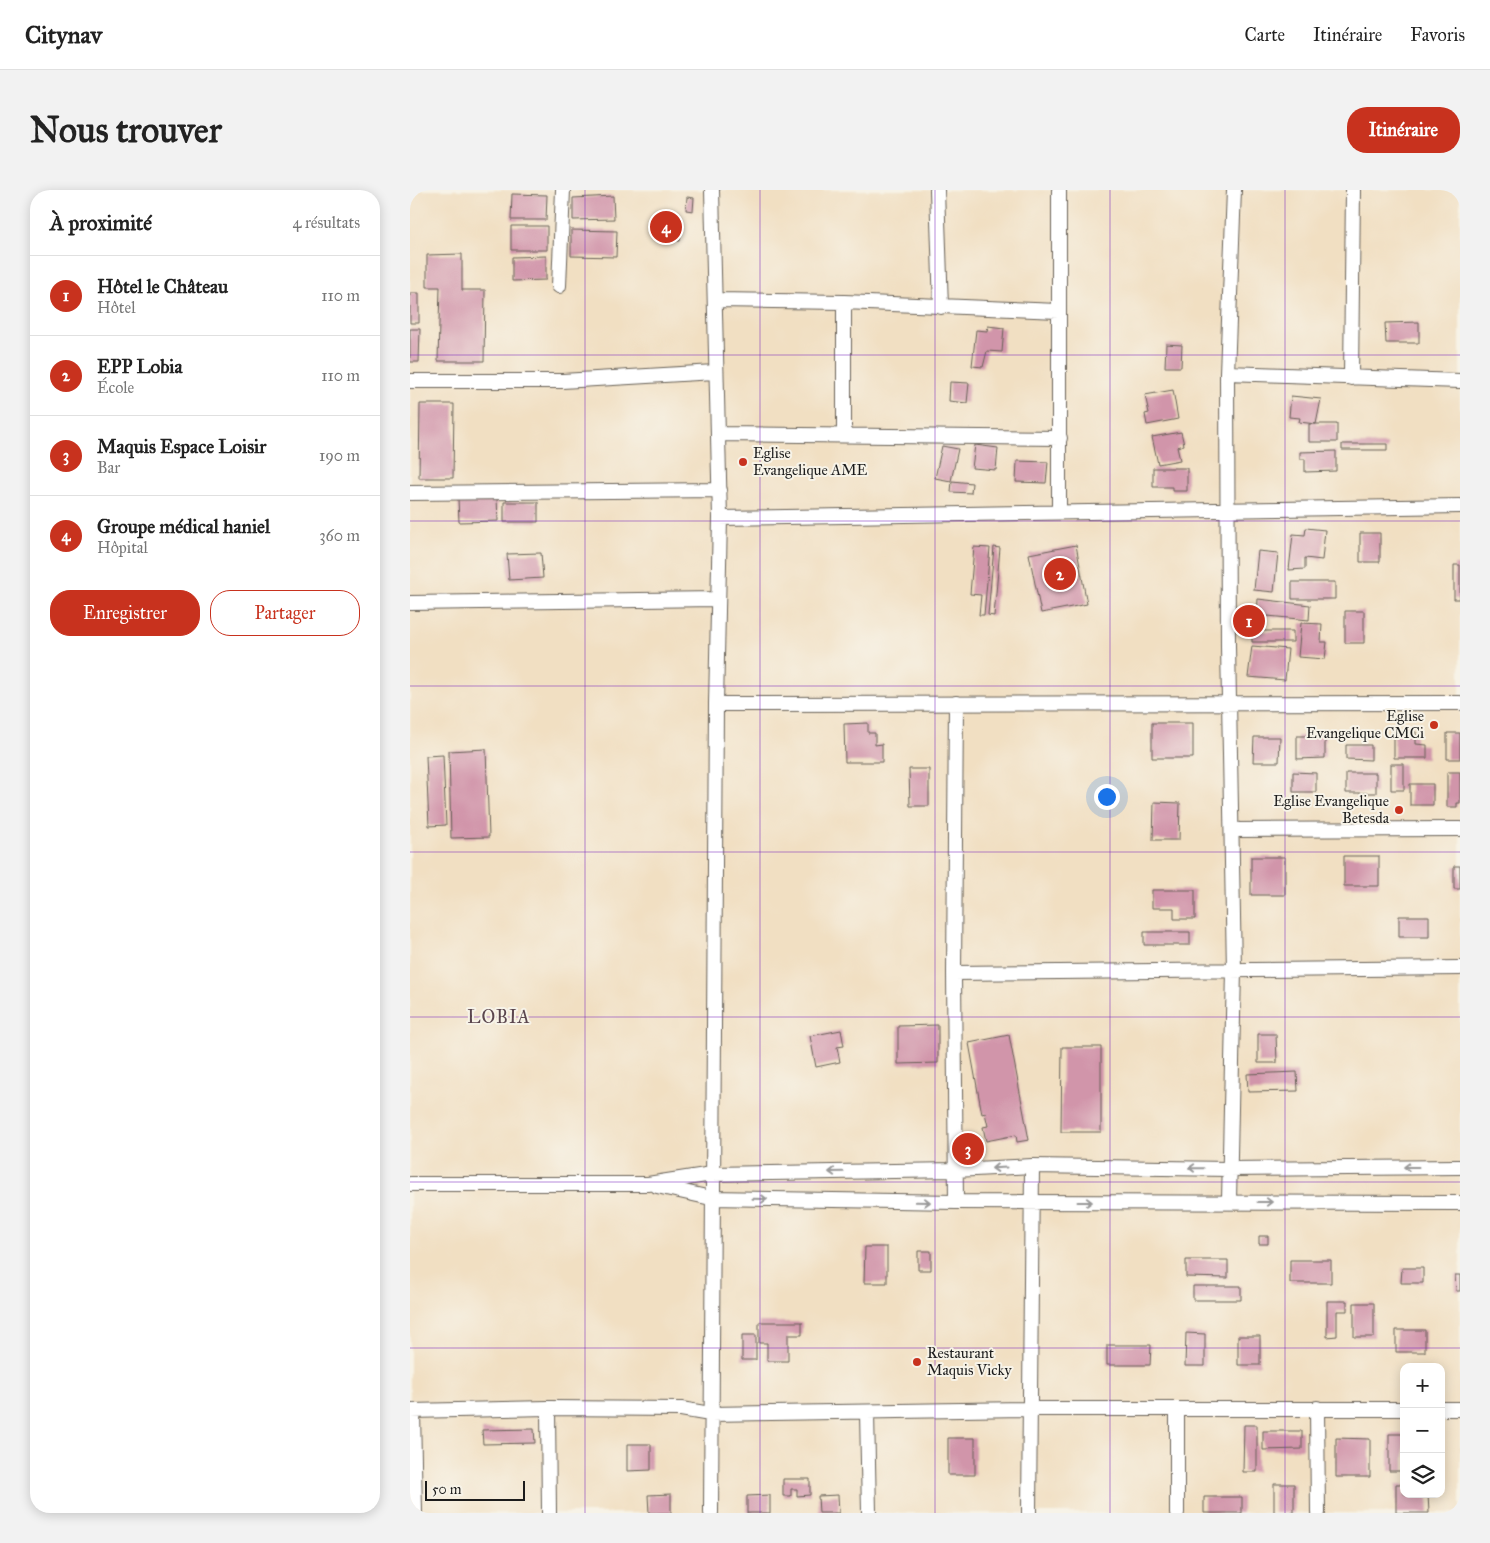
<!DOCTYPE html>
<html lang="fr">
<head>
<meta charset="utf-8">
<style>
	body { margin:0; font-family:"IM FELL Great Primer",serif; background:#f2f2f2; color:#222 }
	.controls { position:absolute; right:15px; bottom:15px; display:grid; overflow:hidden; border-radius:10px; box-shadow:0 2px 12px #0003 }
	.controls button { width:45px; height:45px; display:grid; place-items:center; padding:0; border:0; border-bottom:1px solid #e0e0e0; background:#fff; color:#222; font:25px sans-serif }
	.scale { position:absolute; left:15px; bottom:12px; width:100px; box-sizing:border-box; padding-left:5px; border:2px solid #1c1c1c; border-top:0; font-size:14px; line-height:18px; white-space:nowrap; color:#1c1c1c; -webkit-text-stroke:4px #f7f3e8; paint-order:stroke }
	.you { position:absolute; left:696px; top:606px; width:18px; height:18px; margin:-12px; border:4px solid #fff; border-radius:50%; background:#1a73e8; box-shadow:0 0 0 8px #1a73e833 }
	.badge { display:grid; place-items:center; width:32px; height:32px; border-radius:50%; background:#c8321e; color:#fff; font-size:16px; font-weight:700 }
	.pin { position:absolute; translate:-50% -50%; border:2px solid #fff; box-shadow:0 1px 5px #0006 }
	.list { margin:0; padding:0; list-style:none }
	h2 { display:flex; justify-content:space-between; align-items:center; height:65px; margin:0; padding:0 20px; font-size:21px }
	h2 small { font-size:16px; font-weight:400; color:#767676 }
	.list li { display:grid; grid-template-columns:32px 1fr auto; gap:15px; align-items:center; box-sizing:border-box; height:80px; padding:0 20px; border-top:1px solid #e0e0e0 }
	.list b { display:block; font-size:19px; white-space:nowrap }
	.list p { margin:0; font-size:16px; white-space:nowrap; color:#767676 }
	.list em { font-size:16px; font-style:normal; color:#767676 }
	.actions { display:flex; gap:10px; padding:15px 20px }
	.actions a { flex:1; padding:11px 0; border:1px solid #c8321e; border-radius:20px; text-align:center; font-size:18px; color:#c8321e }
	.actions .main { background:#c8321e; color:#fff }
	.icon { flex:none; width:28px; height:28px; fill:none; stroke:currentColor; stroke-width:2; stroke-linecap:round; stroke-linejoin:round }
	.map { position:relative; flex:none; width:1050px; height:1323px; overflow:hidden; border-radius:20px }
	header { display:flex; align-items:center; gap:30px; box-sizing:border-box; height:70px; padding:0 25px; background:#fff; border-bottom:1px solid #e0e0e0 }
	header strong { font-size:24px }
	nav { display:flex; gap:28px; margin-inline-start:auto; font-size:18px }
	.intro { display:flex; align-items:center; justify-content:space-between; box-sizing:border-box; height:120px; padding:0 30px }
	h1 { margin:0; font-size:35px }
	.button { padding:12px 22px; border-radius:20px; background:#c8321e; color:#fff; font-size:18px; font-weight:700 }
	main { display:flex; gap:30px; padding:0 30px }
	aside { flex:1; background:#fff; border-radius:20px; box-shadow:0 2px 12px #0003 }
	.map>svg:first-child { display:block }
	.building { fill:#d195aa }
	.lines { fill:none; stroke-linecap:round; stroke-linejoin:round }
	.street-casing { stroke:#676056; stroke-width:16 }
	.street { stroke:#fff; stroke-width:14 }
	.oneway { stroke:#999 }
	.grid { fill:none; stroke:#7b2cbf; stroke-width:1; stroke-opacity:0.55 }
	.poi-dot { fill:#c8321e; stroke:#f7f3e8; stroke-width:2 }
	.labels { text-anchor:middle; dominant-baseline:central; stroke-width:4; stroke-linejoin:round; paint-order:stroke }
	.poi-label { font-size:15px; fill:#1c1c1c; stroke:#f7f3e8; text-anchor:start }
	.quarter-label { font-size:18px; letter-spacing:1px; fill:#5b464e; stroke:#f7f3e8 }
</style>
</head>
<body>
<header>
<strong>Citynav</strong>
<nav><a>Carte</a><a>Itinéraire</a><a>Favoris</a></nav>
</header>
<div class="intro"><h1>Nous trouver</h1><a class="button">Itinéraire</a></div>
<main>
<aside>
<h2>À proximité<small>4 résultats</small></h2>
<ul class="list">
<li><span class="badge">1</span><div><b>Hôtel le Château</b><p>Hôtel</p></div><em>110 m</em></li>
<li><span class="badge">2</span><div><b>EPP Lobia</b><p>École</p></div><em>110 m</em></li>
<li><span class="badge">3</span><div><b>Maquis Espace Loisir</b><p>Bar</p></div><em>190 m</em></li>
<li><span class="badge">4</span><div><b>Groupe médical haniel</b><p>Hôpital</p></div><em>360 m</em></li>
</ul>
<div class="actions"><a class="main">Enregistrer</a><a>Partager</a></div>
</aside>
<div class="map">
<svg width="1050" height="1323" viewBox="0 0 1050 1323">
	<rect width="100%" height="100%" fill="#f7f3e8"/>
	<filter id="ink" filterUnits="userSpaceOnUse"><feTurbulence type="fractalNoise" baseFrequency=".02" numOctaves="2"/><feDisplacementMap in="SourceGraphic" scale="10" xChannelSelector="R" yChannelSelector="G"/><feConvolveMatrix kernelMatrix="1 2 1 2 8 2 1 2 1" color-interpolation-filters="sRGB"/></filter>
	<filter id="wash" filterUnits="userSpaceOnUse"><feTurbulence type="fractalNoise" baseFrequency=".0096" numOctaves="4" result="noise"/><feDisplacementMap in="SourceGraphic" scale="20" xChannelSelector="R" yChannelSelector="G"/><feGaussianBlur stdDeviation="1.12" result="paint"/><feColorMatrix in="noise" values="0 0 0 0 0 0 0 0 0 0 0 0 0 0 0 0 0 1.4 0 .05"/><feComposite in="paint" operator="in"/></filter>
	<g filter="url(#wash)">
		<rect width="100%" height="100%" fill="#f1dfc2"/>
		<g id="blocks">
			<path class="building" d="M 102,4 L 137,5 L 136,30 L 101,30 Z
				M 203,6 L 204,29 L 163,30 L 163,8 Z
				M 277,7 L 284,8 L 283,21 L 276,20 Z
				M 247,26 L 272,29 L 270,51 L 245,49 Z
				M 101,36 L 137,36 L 137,60 L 101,60 Z
				M 161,40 L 207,41 L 206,67 L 161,66 Z
				M 52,64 L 52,100 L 75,100 L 74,171 L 28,171 L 30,97 L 17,97 L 17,65 Z
				M 136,66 L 136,90 L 102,91 L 102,67 Z
				M 0,103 L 9,103 L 9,133 L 0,133 Z
				M 1009,132 L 1009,153 L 976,153 L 975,133 Z
				M 578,136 L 594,138 L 592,162 L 577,161 L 573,177 L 562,176 L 566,140 L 577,141 Z
				M 0,139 L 10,139 L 9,172 L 0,172 Z
				M 756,154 L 772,155 L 771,177 L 755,177 Z
				M 540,192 L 559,193 L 557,213 L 539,211 Z
				M 763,200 L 768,229 L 737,235 L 735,224 L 739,223 L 735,205 Z
				M 881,206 L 911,209 L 906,234 L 889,232 L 890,228 L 879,227 Z
				M 10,214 L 44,214 L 43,288 L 9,288 Z
				M 899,234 L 927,234 L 927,252 L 899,252 Z
				M 771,242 L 774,255 L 767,257 L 770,270 L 748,274 L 742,247 Z
				M 932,254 L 977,254 L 977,260 L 932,260 Z
				M 565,255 L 588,258 L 586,280 L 562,278 Z
				M 532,256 L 548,259 L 541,291 L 525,288 Z
				M 926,261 L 926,281 L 895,282 L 895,269 L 890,269 L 890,262 Z
				M 607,271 L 638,272 L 636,293 L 606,292 Z
				M 743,278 L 777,278 L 777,301 L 762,301 L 762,297 L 743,297 Z
				M 542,291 L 562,293 L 561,303 L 541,302 Z
				M 48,308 L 87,308 L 88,331 L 49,332 Z
				M 94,312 L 128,312 L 128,332 L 94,332 Z
				M 896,338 L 915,340 L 912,370 L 895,368 L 895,379 L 879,380 L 883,344 L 895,345 Z
				M 950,343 L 970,343 L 970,372 L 950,372 Z
				M 666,355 L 677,414 L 631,423 L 619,364 Z
				M 564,357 L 580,358 L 574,425 L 569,425 L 571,405 L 560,404 Z
				M 584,357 L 590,358 L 584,426 L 578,425 Z
				M 848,361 L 868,363 L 864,402 L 844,400 Z
				M 131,363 L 133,388 L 99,390 L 97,364 Z
				M 1044,375 L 1050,375 L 1050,409 L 1044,409 Z
				M 882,392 L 925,392 L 925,409 L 882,409 Z
				M 848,409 L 900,415 L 899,430 L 847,425 Z
				M 935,421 L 954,421 L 954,453 L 935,453 Z
				M 891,433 L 912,434 L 911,452 L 917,452 L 915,469 L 888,467 Z
				M 842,441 L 883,441 L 883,452 L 842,452 Z
				M 842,456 L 878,459 L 875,490 L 838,487 Z
				M 458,533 L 458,543 L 465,543 L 465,555 L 472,554 L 472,572 L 435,572 L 434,534 Z
				M 742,533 L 783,533 L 783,568 L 742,568 Z
				M 984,542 L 1006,542 L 1006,554 L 1017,555 L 1017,568 L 984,568 Z
				M 1037,543 L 1050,543 L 1050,569 L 1037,569 Z
				M 887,546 L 915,546 L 915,568 L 887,569 Z
				M 844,547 L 870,547 L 869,572 L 843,572 Z
				M 936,555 L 961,555 L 961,570 L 936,569 Z
				M 76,559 L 79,647 L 41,648 L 39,561 Z
				M 33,565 L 36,635 L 19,636 L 16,566 Z
				M 981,574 L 994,574 L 994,600 L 981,600 Z
				M 499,579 L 519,579 L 519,616 L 500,616 Z
				M 883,582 L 906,583 L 906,602 L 883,602 Z
				M 1037,582 L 1050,582 L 1050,613 L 1047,613 L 1047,617 L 1037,617 Z
				M 936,583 L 966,583 L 966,603 L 936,603 Z
				M 1000,594 L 1023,594 L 1023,615 L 1000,615 Z
				M 744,612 L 770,613 L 769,650 L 743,650 Z
				M 934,666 L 969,666 L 969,696 L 934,696 Z
				M 841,667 L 875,667 L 875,705 L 841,705 Z
				M 1044,676 L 1050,676 L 1050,699 L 1044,699 Z
				M 742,700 L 785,700 L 785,729 L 764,729 L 764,718 L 742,718 Z
				M 989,726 L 1019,726 L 1019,747 L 989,747 Z
				M 734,742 L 780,742 L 780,755 L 734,755 Z
				M 528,835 L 528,873 L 488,874 L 488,836 Z
				M 431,840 L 434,856 L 427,857 L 430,872 L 406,877 L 400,846 Z
				M 848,844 L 866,844 L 867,873 L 848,873 Z
				M 599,845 L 619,950 L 607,952 L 606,945 L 576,951 L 573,937 L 578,936 L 575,923 L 572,924 L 559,853 Z
				M 652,857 L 691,857 L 691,942 L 651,942 Z
				M 887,882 L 888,901 L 838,902 L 837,884 Z
				M 849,1046 L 858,1046 L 858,1054 L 849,1054 Z
				M 455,1057 L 477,1057 L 477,1093 L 454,1093 Z
				M 508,1061 L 521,1061 L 521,1080 L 508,1080 Z
				M 776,1070 L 818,1070 L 818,1088 L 776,1087 Z
				M 880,1070 L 921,1070 L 921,1093 L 880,1093 Z
				M 992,1078 L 1013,1078 L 1013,1093 L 991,1093 Z
				M 1045,1085 L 1050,1085 L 1050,1101 L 1046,1101 Z
				M 783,1096 L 831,1096 L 831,1110 L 783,1110 Z
				M 917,1111 L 937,1111 L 937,1121 L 927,1121 L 927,1146 L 917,1147 Z
				M 944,1113 L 964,1113 L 964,1147 L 944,1147 Z
				M 349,1132 L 392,1132 L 392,1145 L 378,1145 L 378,1171 L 357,1171 L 357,1153 L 349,1153 Z
				M 986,1140 L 1015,1140 L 1015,1162 L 986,1162 Z
				M 776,1143 L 795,1144 L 795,1176 L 775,1176 Z
				M 332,1145 L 346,1145 L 346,1170 L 332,1170 Z
				M 828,1146 L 850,1146 L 850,1175 L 828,1175 Z
				M 697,1155 L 741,1155 L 740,1175 L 697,1175 Z
				M 834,1235 L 847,1235 L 847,1282 L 833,1282 Z
				M 124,1239 L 125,1253 L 73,1254 L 72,1240 Z
				M 853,1241 L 892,1241 L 892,1259 L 853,1260 Z
				M 979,1244 L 994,1244 L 994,1281 L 979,1281 Z
				M 538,1248 L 565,1248 L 565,1285 L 538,1285 Z
				M 926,1248 L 960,1249 L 960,1287 L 926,1287 Z
				M 217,1254 L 241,1254 L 241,1280 L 217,1281 Z
				M 373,1289 L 400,1289 L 400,1305 L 387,1306 L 387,1299 L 381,1299 L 381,1306 L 373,1306 Z
				M 864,1294 L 884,1294 L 884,1323 L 864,1323 Z
				M 986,1294 L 994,1294 L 994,1304 L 1018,1304 L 1019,1323 L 986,1323 Z
				M 261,1304 L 261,1323 L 239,1323 L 238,1305 Z
				M 360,1305 L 360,1323 L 337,1323 L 337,1306 Z
				M 428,1305 L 429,1323 L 409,1323 L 408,1306 Z
				M 794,1307 L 832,1307 L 832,1323 L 794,1323 Z"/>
		</g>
	</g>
	<g filter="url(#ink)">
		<use href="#blocks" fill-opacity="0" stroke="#676056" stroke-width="1"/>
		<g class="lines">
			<g class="street-casing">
				<path id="street" d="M 527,0 L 531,117
					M 649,0 L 649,322
					M 149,96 L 153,0
					M 305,110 L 434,112 L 648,121
					M 434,112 L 434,244
					M 817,183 L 1050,191
					M 941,188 L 943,0
					M 0,191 L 152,191 L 305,182
					M 310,244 L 650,248
					M 0,303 L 310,300
					M 310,328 L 1050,316
					M 0,413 L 308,409
					M 546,513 L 544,783 L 546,1012
					M 306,514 L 1050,513
					M 823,640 L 1050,639
					M 544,783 L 1050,778
					M 0,994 L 238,994 L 302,984 L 545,980 L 622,976 L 818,979 L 1050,977
					M 247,996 L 301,1008 L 546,1012 L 1050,1013
					M 819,1011 L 824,780 L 818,456 L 817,183 L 824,0
					M 138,1218 L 139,1323
					M 907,1218 L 908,1323
					M 767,1219 L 767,1323
					M 1031,1219 L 1050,1219
					M 0,1221 L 138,1218 L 271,1219 L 300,1224 L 619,1219 L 994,1219
					M 3,1221 L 5,1323
					M 457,1222 L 459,1323
					M 301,1323 L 306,514 L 310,328 L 302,0
					M 619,1323 L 622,976"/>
			</g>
			<use href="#street" class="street"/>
		</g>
		<defs><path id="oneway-shaft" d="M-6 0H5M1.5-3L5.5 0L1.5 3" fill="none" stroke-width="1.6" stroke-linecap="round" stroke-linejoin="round" transform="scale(1.25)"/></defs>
		<g class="oneway">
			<use href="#oneway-shaft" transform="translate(1001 977) rotate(180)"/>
			<use href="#oneway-shaft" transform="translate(589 978) rotate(177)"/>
			<use href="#oneway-shaft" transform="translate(786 978) rotate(-179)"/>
			<use href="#oneway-shaft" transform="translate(426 982) rotate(179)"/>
			<use href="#oneway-shaft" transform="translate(350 1009) rotate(1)"/>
			<use href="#oneway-shaft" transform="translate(513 1012) rotate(1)"/>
			<use href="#oneway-shaft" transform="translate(675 1012)"/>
			<use href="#oneway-shaft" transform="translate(855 1012)"/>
		</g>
	</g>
	<path class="grid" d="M 175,0 L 175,1323M 350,0 L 350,1323M 525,0 L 525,1323M 700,0 L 700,1323M 875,0 L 875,1323M 0,165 L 1050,165M 0,331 L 1050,331M 0,496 L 1050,496M 0,662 L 1050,662M 0,827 L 1050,827M 0,992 L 1050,992M 0,1158 L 1050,1158"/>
	<g class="poi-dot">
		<circle cx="333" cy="272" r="5"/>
		<circle cx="1024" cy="535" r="5"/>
		<circle cx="989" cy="620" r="5"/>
		<circle cx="507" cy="1172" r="5"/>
	</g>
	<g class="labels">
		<g class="poi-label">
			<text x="343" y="263">Eglise<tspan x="343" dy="17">Evangelique AME</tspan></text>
			<text x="1014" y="526" text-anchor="end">Eglise<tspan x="1014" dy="17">Evangelique CMCi</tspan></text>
			<text x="979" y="611" text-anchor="end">Eglise Evangelique<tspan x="979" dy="17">Betesda</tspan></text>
			<text x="517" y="1163">Restaurant<tspan x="517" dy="17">Maquis Vicky</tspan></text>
		</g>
		<g class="quarter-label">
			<text x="89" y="827">LOBIA</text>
		</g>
	</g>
</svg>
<div class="controls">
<button>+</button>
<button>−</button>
<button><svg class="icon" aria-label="layers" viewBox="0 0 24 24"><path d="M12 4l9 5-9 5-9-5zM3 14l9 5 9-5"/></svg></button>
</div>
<div class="scale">50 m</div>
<div class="you"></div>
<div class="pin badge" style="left:839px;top:431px">1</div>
<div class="pin badge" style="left:650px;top:384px">2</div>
<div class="pin badge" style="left:558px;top:959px">3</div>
<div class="pin badge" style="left:256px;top:37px">4</div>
</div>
</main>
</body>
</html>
